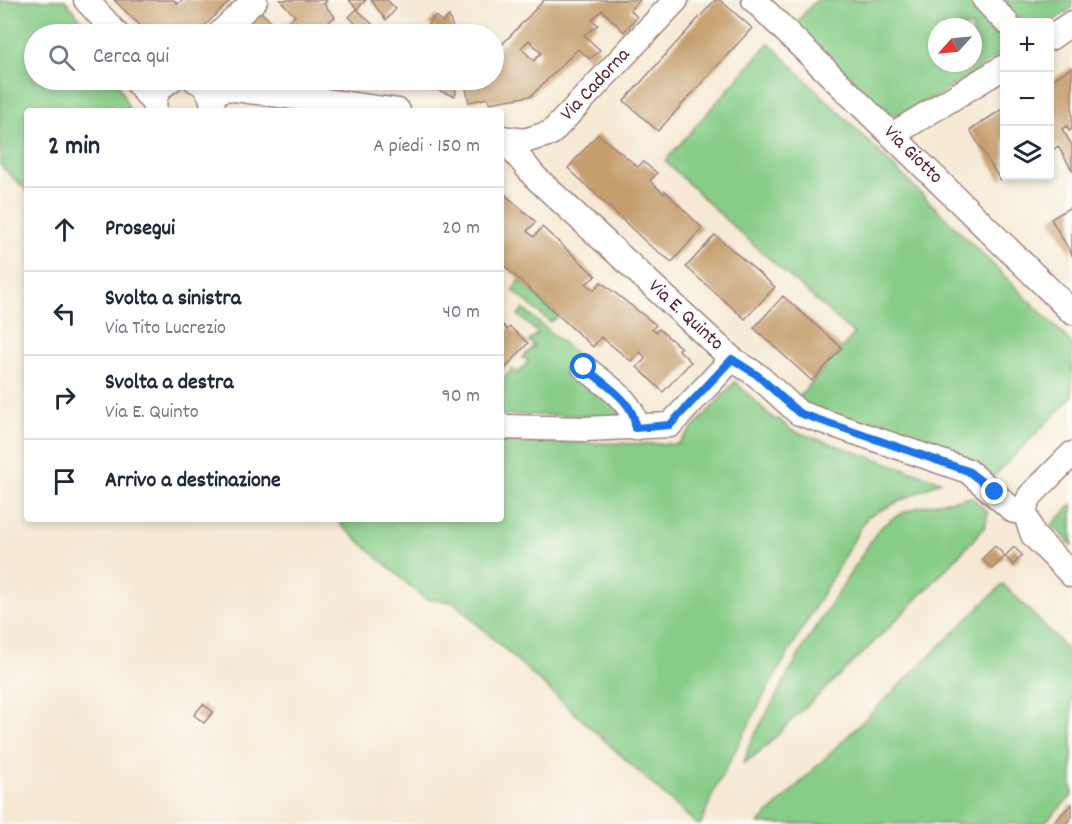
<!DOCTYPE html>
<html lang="it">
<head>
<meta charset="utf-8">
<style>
	body { margin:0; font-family:Dekko,sans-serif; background:#f2f2f3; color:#1f2937 }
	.controls { position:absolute; right:18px; top:18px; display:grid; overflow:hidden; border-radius:6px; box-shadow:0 3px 9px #0003 }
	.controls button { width:54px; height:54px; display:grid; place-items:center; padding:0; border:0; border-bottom:2px solid #e0e1e3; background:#fff; color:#1f2937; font:30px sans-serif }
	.compass { position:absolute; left:928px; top:18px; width:54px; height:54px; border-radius:50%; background:#fff; box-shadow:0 3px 9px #0003; rotate:243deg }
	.stop { position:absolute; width:18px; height:18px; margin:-14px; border:4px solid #1a73e8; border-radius:50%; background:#fff }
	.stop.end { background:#1a73e8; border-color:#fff; box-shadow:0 2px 6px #0008 }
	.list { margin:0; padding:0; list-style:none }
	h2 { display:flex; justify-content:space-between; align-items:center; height:78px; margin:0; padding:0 24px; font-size:26px }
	h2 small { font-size:20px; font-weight:400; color:#747a83 }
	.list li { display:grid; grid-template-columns:39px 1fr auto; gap:18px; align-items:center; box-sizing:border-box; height:84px; padding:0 24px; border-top:2px solid #e0e1e3 }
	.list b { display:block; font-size:22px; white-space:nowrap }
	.list p { margin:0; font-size:20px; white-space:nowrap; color:#747a83 }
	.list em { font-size:20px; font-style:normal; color:#747a83 }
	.icon { flex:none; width:33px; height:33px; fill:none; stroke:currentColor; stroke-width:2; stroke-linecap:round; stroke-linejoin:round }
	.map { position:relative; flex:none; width:1072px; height:824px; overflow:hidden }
	.search { position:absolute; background:#fff; box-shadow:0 3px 9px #0003; left:24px; top:24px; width:480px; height:66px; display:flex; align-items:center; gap:15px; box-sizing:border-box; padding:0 21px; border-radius:33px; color:#747a83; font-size:22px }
	.panel { position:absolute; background:#fff; box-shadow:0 3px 9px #0003; left:24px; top:108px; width:480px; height:414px; border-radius:6px }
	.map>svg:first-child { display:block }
	.green { fill:#87cc87; stroke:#687659; stroke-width:1.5; fill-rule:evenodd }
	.building { fill:#c59e6d; fill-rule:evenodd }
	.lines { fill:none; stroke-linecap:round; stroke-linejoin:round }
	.minor-casing { stroke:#a08480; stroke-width:27 }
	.minor { stroke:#fff; stroke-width:24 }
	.route { stroke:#1a73e8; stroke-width:8 }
	.labels { text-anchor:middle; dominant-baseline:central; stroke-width:5; stroke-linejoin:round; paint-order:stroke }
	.street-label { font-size:20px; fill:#4a1f2b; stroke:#fdfcf7 }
</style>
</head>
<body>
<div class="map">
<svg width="1072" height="824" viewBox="0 0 1072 824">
	<rect width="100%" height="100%" fill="#fdfcf7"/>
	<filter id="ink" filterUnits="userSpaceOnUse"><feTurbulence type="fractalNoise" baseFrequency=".0167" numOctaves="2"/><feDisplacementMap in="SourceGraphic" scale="12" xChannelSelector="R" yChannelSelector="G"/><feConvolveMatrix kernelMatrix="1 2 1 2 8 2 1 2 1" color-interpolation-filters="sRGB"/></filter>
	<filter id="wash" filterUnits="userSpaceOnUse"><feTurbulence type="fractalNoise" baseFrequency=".008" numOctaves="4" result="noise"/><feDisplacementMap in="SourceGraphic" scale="24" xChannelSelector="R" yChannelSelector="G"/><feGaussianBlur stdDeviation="1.35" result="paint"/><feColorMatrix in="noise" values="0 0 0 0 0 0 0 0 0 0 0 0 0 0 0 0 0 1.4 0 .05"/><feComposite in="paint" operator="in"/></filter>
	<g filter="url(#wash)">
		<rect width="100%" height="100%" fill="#f6e9d4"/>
		<path class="green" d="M 0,0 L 65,0 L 93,34 L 34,34 L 34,80 L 117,80 L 130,111 L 27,111 L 27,191 L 0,165 Z
			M 816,0 L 967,0 L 1004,38 L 1004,51 C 983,67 923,109 898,114 C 893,115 889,113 885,111 L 795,24 ZM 937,27 L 973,27 L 973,63 L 937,63 Z
			M 1000,0 L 1072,0 L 1072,8 L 1050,23 L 1021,22 Z
			M 769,43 L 1072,343 L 1072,397 L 992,478 L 807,405 L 798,398 L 854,334 L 726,220 L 665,161 Z
			M 520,280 L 559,317 L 550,322 L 513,290 Z
			M 523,309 L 581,358 L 622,416 L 501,415 L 501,382 L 512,369 L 518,373 L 529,361 L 522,358 L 534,346 L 529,341 L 538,333 L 518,315 Z
			M 735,382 L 775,420 L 779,419 L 791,430 L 941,481 L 867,517 L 768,688 L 713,793 L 701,824 L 696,824 L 453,602 L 425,599 L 341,525 L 339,519 L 501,519 L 501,442 L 678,444 Z
			M 971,497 L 988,513 L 985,526 L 974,539 C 918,600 859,658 798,714 C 780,731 766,750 744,763 L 749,745 L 804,646 L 878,530 C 903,505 938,503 971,497 Z
			M 1072,504 L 1072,545 L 1052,525 Z
			M 1003,584 L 1072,654 L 1072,796 L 1043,824 L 758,824 Z"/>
		<g id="blocks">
			<path class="building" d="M 114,0 L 174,0 L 178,4 L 182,0 L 231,0 L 196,34 L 149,34 Z
				M 280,0 L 327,0 L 324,4 L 335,17 L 314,34 L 302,23 L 290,34 L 234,34 L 259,10 L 279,30 L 295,16 Z
				M 349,0 L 366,0 L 357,9 L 374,26 L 366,34 L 349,17 L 357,9 Z
				M 371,0 L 387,0 L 396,9 L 386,20 Z
				M 544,0 L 640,0 L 630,10 L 637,17 L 624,32 L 602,10 L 592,20 L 598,25 L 584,35 L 600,50 L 590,59 L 578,49 L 531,96 L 489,103 L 488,98 L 469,102 L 464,80 L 494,80 L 494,62 L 497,61 L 494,53 ZM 529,40 L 541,53 L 534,61 L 521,48 Z
				M 715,0 L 720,0 L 752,28 L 658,131 L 624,101 Z
				M 435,16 L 443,22 L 449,16 L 455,34 L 443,34 L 428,24 Z
				M 1072,67 L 1072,129 L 1069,131 L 1067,126 L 1062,129 L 1072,145 L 1072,170 L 1058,146 L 1050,152 L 1050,81 Z
				M 403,80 L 454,80 L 456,94 L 454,96 L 437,90 L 401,89 L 399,84 Z
				M 1004,108 L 1004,177 L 1000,180 L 970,130 Z
				M 598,134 L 638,167 L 643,162 L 657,173 L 650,181 L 664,194 L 665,191 L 702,228 L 672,262 L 648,244 L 568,168 Z
				M 501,191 L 536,222 L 527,231 L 534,237 L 542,227 L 596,276 L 586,284 L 594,290 L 601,282 L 656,325 L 652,329 L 656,332 L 659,329 L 681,348 L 678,349 L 691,362 L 663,392 L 637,367 L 646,358 L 640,352 L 631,361 L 601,337 L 593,347 L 501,263 Z
				M 1072,206 L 1072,255 L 1051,219 Z
				M 715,235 L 775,287 L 745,319 L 686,267 Z
				M 783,296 L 842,348 L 812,381 L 754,328 Z
				M 501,323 L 507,330 L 510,327 L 528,343 L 501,373 Z
				M 995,546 L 1005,556 L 1014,547 L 1022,555 L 1013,565 L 1005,556 L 992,569 L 982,559 Z
				M 203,704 L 213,712 L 204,723 L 194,715 Z
				M 1072,804 L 1072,817 L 1065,824 L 1052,824 Z"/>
		</g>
	</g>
	<g filter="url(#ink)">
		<use href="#blocks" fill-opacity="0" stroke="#a08480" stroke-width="1.5"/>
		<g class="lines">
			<g class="minor-casing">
				<g id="minor">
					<path d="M 86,0 L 117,34"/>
					<path id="s1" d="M 754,0 L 1072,312"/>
					<path d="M 985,0 L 1006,22"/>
					<path d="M 219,34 L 255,0"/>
					<path d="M 1050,38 L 1072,23"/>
					<path d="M 135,80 L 153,102"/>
					<path d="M 195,80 C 208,85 213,97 213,111"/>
					<path d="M 211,94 L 227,88 L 398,111"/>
					<path d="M 155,111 C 152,96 159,87 171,80"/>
					<path d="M 892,135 L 1004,67"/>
					<path id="s2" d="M 501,138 L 524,141 L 551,133 L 676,0"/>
					<path id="s3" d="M 503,138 L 535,177 L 732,359 L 757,375 L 799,413 L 968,471 L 1014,511 L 1024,510"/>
					<path d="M 584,367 C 602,383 637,402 635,428"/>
					<path d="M 501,427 L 586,429 L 670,425 L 732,359"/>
					<path d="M 1024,510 L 1033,535 L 1072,575"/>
					<path d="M 1024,510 L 1030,496 L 1072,454"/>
				</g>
			</g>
			<use href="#minor" class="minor"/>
		</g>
	</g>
	<g class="lines" filter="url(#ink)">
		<path class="route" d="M 584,367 C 602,383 637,402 635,428 L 670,425 L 732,359 L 757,375 L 799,413 L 968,471 L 995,492"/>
	</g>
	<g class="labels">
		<g class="street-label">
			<text stroke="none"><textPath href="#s2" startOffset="117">Via Cadorna</textPath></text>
			<text stroke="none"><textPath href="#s1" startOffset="222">Via Giotto</textPath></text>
			<text stroke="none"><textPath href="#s3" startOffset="255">Via E. Quinto</textPath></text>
		</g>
	</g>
</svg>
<div class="controls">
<button>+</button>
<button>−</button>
<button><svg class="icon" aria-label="layers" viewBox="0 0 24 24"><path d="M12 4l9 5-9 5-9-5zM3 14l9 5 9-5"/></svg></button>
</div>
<svg class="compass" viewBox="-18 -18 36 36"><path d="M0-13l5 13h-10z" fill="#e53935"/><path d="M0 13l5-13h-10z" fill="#747a83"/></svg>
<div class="stop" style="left:584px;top:367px"></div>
<div class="stop end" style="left:995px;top:492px"></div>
<div class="search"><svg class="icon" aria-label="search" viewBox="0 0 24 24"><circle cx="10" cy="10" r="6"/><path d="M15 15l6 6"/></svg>Cerca qui</div>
<section class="panel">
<h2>2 min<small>A piedi · 150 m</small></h2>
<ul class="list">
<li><svg class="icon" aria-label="ahead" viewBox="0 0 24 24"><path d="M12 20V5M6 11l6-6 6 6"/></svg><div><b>Prosegui</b></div><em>20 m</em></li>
<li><svg class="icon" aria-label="left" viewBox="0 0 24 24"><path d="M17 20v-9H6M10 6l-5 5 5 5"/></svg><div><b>Svolta a sinistra</b><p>Via Tito Lucrezio</p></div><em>40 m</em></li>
<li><svg class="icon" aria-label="right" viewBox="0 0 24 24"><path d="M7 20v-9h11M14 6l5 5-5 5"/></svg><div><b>Svolta a destra</b><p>Via E. Quinto</p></div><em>90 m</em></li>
<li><svg class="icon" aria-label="arrive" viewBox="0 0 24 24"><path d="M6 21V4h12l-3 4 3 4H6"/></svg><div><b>Arrivo a destinazione</b></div></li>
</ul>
</section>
</div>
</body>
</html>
